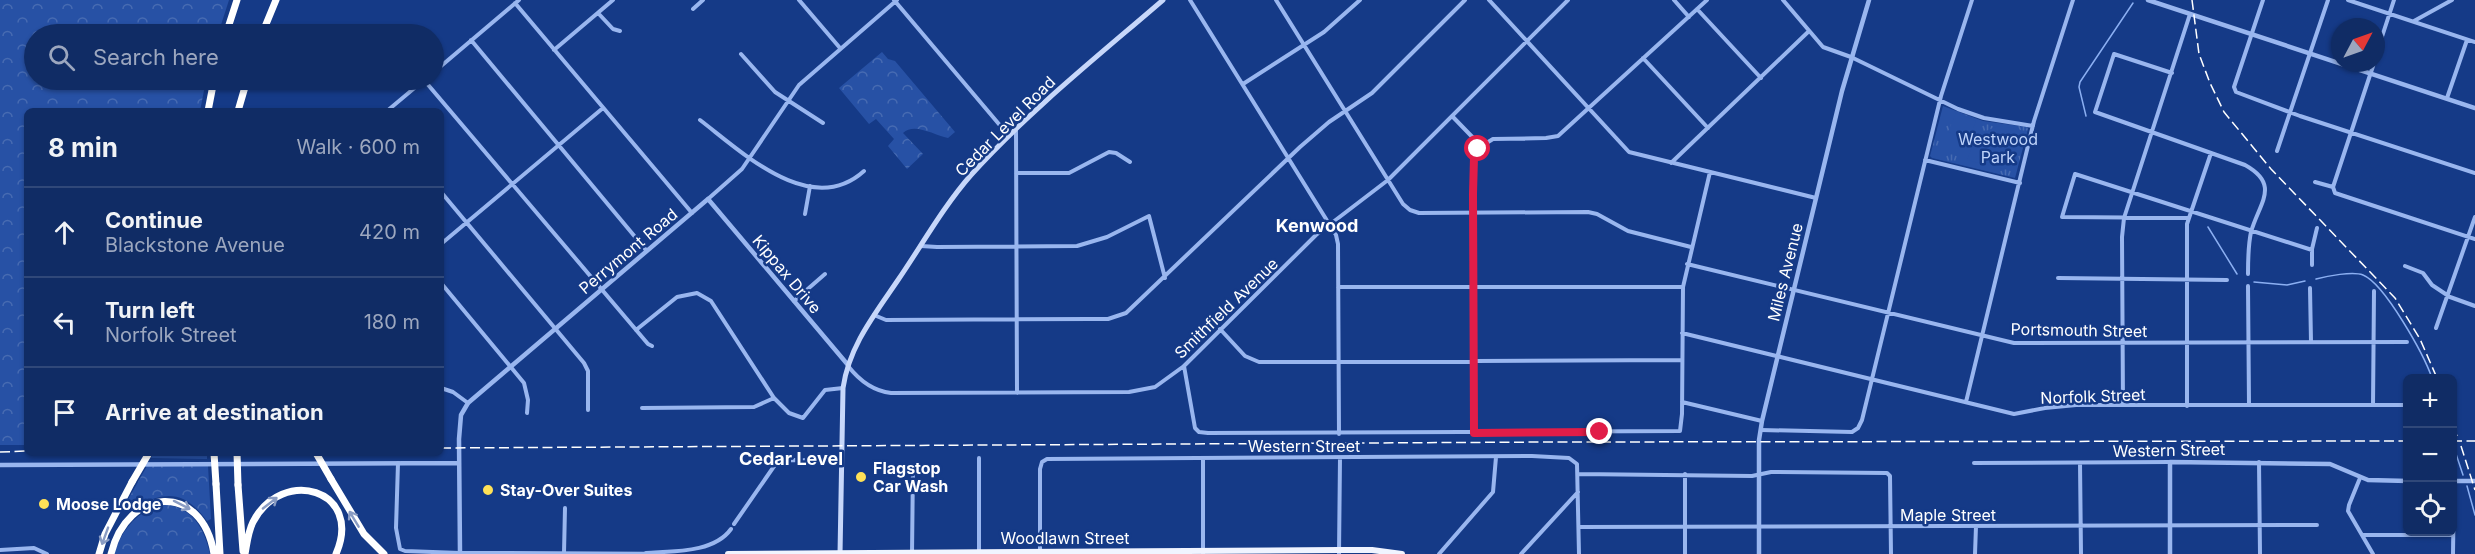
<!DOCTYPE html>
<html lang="en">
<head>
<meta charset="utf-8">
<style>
	body { margin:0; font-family:Inter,sans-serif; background:#1e386e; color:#f1f3f6 }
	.controls { position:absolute; right:18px; bottom:18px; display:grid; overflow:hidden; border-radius:9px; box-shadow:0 2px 4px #0004 }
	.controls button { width:54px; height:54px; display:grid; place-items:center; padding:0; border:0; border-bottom:2px solid #304879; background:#102c65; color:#f1f3f6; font:30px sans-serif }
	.compass { position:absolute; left:2331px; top:18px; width:54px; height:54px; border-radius:50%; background:#102c65; box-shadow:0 2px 4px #0004; rotate:49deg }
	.stop { position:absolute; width:18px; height:18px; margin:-14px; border:4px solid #e11d48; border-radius:50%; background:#fff }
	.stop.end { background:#e11d48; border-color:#fff; box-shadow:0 2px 6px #0008 }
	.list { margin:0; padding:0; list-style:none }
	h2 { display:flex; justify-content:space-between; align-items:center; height:78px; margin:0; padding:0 24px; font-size:26px }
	h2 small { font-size:20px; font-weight:400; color:#9ca7bf }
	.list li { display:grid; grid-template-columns:39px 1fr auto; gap:18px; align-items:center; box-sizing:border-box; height:90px; padding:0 24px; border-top:2px solid #304879 }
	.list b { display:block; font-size:22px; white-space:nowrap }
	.list p { margin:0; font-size:20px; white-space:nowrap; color:#9ca7bf }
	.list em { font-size:20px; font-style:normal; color:#9ca7bf }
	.icon { flex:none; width:33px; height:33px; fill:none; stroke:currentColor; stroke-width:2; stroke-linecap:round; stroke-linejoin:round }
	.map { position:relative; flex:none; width:2475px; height:554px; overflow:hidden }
	.search { position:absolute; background:#102c65; box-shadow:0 2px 4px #0004; left:24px; top:24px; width:420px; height:66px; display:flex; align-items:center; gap:15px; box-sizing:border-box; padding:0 21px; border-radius:33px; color:#9ca7bf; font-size:22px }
	.panel { position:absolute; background:#102c65; box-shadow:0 2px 4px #0004; left:24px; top:108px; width:420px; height:348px; border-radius:9px }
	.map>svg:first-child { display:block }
	.forest { fill:url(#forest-crowns) }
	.park { fill:url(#park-tufts) }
	.pitch { fill:#2751a5 }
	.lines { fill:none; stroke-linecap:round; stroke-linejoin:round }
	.stream { stroke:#8baff2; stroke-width:1.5 }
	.minor { stroke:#99b6ef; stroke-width:4 }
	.tertiary { stroke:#99b6ef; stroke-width:4.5 }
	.secondary { stroke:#c7d7fa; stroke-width:5 }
	.trunk { stroke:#f0f4ff; stroke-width:6 }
	.motorway { stroke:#fff; stroke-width:7 }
	.rail { stroke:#fff; stroke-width:1.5; stroke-dasharray:10 4.5; stroke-linecap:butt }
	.motorway-bridge { stroke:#fff; stroke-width:7 }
	.oneway { stroke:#8a9cc3 }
	.route { stroke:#e11d48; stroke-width:8 }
	.poi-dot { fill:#ffe157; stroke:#153a87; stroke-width:2 }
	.labels { text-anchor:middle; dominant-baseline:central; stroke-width:5; stroke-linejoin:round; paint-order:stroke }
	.street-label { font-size:16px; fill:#fff; stroke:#153a87 }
	.park-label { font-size:16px; fill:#bfd4fb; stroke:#153a87 }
	.poi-label { font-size:16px; font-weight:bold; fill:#fff; stroke:#153a87; text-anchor:start }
	.neighbourhood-label { font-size:18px; font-weight:bold; fill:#fff; stroke:#153a87 }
</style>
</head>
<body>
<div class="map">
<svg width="2475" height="554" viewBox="0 0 2475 554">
	<defs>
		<pattern id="forest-crowns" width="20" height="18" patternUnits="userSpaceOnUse" patternTransform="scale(1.5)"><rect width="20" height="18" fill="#2751a5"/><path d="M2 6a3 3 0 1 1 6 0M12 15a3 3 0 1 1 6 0" fill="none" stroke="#476bb2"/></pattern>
		<pattern id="park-tufts" width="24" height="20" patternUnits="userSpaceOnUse" patternTransform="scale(1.5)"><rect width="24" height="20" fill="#2751a5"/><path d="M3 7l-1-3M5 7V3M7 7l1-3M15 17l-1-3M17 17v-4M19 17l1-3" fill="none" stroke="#476bb2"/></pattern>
	</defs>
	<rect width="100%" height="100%" fill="#153a87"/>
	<path class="forest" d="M 0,0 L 229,0 L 218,34 L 34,34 L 34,80 L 206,80 L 200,111 L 27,111 L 27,445 L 0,445 Z
		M 882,52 L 888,59 L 895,61 L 955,132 L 948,138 C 934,135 914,122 903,133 L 923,154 L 907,169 L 888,146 L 894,139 L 876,119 L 869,124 L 839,88 Z
		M 154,453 L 207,453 L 207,459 L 151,458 Z
		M 147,466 L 208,466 L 211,519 L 207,521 C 183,488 164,492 131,508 L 126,503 Z
		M 162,504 C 191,506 204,527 210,554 L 114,554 C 121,530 138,511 162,504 Z"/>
	<path class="park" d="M 1943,106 L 1983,121 L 2027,127 L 2028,129 L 2015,178 L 1932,158 L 1930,156 Z"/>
	<path class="pitch" d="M 1956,113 L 1976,121 L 1968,141 L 1948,132 Z
		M 2000,126 L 2021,130 L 2010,167 L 2006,169 L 1967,160 C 1974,142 1981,130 2000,126 Z"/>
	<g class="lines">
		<path class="stream" d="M 2086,116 L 2079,87 L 2080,82 L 2133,3
			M 2208,227 L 2237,274
			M 2316,279 C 2327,276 2353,271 2363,275 C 2385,284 2424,355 2432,378
			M 2254,282 L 2287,285 L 2305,281
			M 2452,442 L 2463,475
			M 2467,486 L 2475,515"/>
		<path class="minor" d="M 799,0 L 840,48
			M 894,0 L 1009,136
			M 1190,0 L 1336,235 L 1338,244 L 1339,434
			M 1276,0 L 1403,204 L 1410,210 L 1419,213 L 1588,212 L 1597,214 L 1628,231 L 1691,247
			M 1489,0 L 1629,152 L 1816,198
			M 1674,0 L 1689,17
			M 1783,0 L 1823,47 L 1851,57 L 1958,109 L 1984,118 L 2033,126
			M 2263,0 L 2234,87 L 2236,92 L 2300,116 L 2475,173
			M 2348,0 L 2475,42
			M 515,3 L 692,213
			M 693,9 L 703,0
			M 1697,9 L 1761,78
			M 598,13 L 613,29 L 620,31
			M 2414,21 L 2452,0
			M 471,40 L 646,250
			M 554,50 L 613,0
			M 741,54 L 775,92 L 823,123
			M 2376,55 L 2394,0
			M 1643,58 L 1708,128
			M 434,72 L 519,0
			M 2172,73 L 2114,54 L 2095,112 L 2245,165 C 2281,185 2259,203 2251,232 C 2248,246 2248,260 2248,274
			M 424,80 L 648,344 L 652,346
			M 1243,84 L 1324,32 L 1360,0
			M 2447,98 L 2467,40
			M 387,111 L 424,80
			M 1452,116 L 1481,146
			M 700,120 C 742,152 811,219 864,171
			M 1016,131 L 1017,393
			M 2277,151 L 2328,0
			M 1925,160 L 2020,183
			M 1671,163 L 1808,32
			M 1016,173 L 1069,173 L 1109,152 L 1116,153 L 1130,162
			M 2315,182 L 2333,187 L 2335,193 L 2341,195 L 2475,239
			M 2333,187 L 2374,63
			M 441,192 L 584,363 L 588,371 L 588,410
			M 708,199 L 742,169 L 799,85 L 897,0
			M 805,214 L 810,186
			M 2189,218 L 2062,217 L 2075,174 L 2312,250
			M 441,244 L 603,108
			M 921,246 L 937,247 L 1077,246 L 1107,237 L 1149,216 L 1165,278
			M 1687,264 L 2014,343 L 2407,342
			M 2312,265 L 2312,249 L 2317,228
			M 2405,266 L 2423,273 L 2432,285 L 2450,297 L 2475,306
			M 2058,278 L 2227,280
			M 441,283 L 524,383 L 528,400 L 527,413
			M 2248,286 L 2249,405
			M 1338,287 L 1683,287
			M 2310,288 L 2311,342
			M 794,301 L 825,274
			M 874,315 L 886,320 L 1091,319 L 1108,319 L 1126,313 L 1300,147 L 1329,122 L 1372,93 L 1465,0
			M 2436,328 L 2475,217
			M 1220,329 L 1245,356 L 1259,362 L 1682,360
			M 636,330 L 677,297 L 697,293 L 711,301 L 774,398 L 789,413 L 803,418 L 825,390 L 843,388
			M 1682,333 L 2014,414 L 2045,408 L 2076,405 L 2408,405
			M 848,366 C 859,380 873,391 891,393 L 1129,392 L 1155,387 L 1184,366 L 1316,235 L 1388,180 L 1568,0
			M 1184,366 L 1195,428 L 1199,432 L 1208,433 L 1680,431 L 1682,414 L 1683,287 L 1710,172
			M 441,388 L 453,392 L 468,403
			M 1682,402 L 1762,421
			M 1966,402 L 2034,121 L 2073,0
			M 2123,405 L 2122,237 L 2124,218 L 2190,14
			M 2373,405 L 2374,291
			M 2187,406 L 2187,224 L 2211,153
			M 642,408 L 754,407 L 774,398
			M 1761,430 L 1852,432 L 1858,428 L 1862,420 L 1941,96 L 1972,0
			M 1474,433 L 1474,157 L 1480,147 L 1493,139 L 1546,138 L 1558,136 L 1707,0
			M 979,458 L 979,552
			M 1203,458 L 1203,554
			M 2259,462 L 2260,554
			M 398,463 L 396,528 L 400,549 L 405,551 L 460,553
			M 1974,463 L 2170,462
			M 2080,463 L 2081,554
			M 1578,474 L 1752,476 L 1771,472 L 1887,473 L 1890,476 L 1891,554
			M 1685,474 L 1685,554
			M 2360,478 L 2349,505 L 2348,511 L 2373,554
			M 734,524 L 777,462 L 793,460 L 841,461
			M 1579,527 L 2317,525
			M 2363,535 L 2453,535
			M 0,550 L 34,548 L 47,554
			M 1040,552 L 1040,469 L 1042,462 L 1047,459 L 1532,456 L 1569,458 L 1577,464 L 1579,554
			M 564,553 L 565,508
			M 646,553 C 673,551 714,553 731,529
			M 912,554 L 913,465
			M 1339,554 L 1340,458
			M 1439,554 L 1493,492 L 1496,457
			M 1521,554 L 1578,492
			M 1975,554 L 1976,526
			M 2453,554 L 2454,481"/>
		<path class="tertiary" d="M 2148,0 L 2475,108
			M 0,465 L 459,463
			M 2452,481 L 2475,481
			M 646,554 L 460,553 L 459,439 L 461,415 L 468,403 L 708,199 L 848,365
			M 1759,554 L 1759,440 L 1762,421 L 1842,91 L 1869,0
			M 2170,554 L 2170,462 L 2330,464 L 2368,480 L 2408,481"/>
		<path class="secondary" d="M 840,554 L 843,388 C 849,346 875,314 898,280 C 922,245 943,207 971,175 C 1029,111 1098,56 1163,0"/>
		<path class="trunk" d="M 728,554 L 1339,550 L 1372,550 L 1402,554"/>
		<path class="motorway" d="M 226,34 L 237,0
			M 262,34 L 276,0
			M 208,111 L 214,80
			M 238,111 L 247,80
			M 331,479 L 364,534 L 384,554
			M 216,484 L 220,554
			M 238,485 L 243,551
			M 99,554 L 105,534 L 132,482
			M 111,554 C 127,487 202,481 214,554
			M 245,554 C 247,543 248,532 253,522 C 282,466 364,489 336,554"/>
		<path class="rail" d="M 2192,0 L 2199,54 L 2210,83 L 2224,112 L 2271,169 L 2395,298 L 2420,339 L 2437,378
			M 2452,421 L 2457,436
			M 2452,441 L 2475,441
			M 2461,446 L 2475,490
			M 441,448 L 1551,442 L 2408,441
			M 0,452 L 27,451"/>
		<path class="motorway-bridge" d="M 214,453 L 216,484
			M 237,453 L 238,485
			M 316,453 L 331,479
			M 132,482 L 149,453"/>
	</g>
	<defs><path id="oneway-shaft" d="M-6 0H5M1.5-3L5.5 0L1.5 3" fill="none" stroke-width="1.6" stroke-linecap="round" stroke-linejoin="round" transform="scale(1.5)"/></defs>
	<g class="oneway">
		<use href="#oneway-shaft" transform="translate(270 503) rotate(-38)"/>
		<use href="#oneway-shaft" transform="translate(182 505) rotate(27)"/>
		<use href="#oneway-shaft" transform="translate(354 519) rotate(-121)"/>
		<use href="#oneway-shaft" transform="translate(105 536) rotate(110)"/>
	</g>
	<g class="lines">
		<path class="route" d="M 1478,149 L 1474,157 L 1473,194 L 1474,433 L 1600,432"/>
	</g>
	<g class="poi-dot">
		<circle cx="861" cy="477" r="6"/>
		<circle cx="488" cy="490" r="6"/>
		<circle cx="44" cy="504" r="6"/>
	</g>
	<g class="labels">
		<g class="street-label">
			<text transform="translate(1005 126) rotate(-45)">Cedar Level Road</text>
			<text transform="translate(628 251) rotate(-40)">Perrymont Road</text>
			<text transform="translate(1785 272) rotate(-76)">Miles Avenue</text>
			<text transform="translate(787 274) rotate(50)">Kippax Drive</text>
			<text transform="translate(1226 308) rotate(-44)">Smithfield Avenue</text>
			<text transform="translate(2079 330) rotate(1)">Portsmouth Street</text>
			<text transform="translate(2093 396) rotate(-2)">Norfolk Street</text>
			<text x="1304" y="446">Western Street</text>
			<text transform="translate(2169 450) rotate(-1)">Western Street</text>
			<text x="1948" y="515">Maple Street</text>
			<text x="1065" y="538">Woodlawn Street</text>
		</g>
		<g class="park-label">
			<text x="1998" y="139">Westwood<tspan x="1998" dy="18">Park</tspan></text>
		</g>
		<g class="poi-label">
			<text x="873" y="468">Flagstop<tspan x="873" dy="18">Car Wash</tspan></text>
			<text x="500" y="490">Stay-Over Suites</text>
			<text x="56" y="504">Moose Lodge</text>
		</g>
		<g class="neighbourhood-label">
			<text x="1317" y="225">Kenwood</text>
			<text x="791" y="458">Cedar Level</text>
		</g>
	</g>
</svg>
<div class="controls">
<button>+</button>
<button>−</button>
<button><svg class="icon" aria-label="locate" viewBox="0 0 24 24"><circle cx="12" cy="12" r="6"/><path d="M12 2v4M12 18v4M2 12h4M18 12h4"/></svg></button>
</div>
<svg class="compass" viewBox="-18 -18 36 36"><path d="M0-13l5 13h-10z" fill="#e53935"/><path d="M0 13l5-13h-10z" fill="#9ca7bf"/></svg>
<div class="stop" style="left:1478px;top:149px"></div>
<div class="stop end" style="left:1600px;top:432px"></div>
<div class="search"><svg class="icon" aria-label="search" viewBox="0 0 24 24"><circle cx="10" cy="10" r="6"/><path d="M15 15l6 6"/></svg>Search here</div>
<section class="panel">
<h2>8 min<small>Walk · 600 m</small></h2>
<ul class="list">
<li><svg class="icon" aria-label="ahead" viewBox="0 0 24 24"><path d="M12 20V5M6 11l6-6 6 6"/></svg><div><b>Continue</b><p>Blackstone Avenue</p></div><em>420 m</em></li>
<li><svg class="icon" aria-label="left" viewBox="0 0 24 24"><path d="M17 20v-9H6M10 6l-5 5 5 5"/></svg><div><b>Turn left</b><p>Norfolk Street</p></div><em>180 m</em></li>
<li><svg class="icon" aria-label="arrive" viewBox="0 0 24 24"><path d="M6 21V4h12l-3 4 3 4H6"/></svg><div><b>Arrive at destination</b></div></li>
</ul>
</section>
</div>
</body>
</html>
